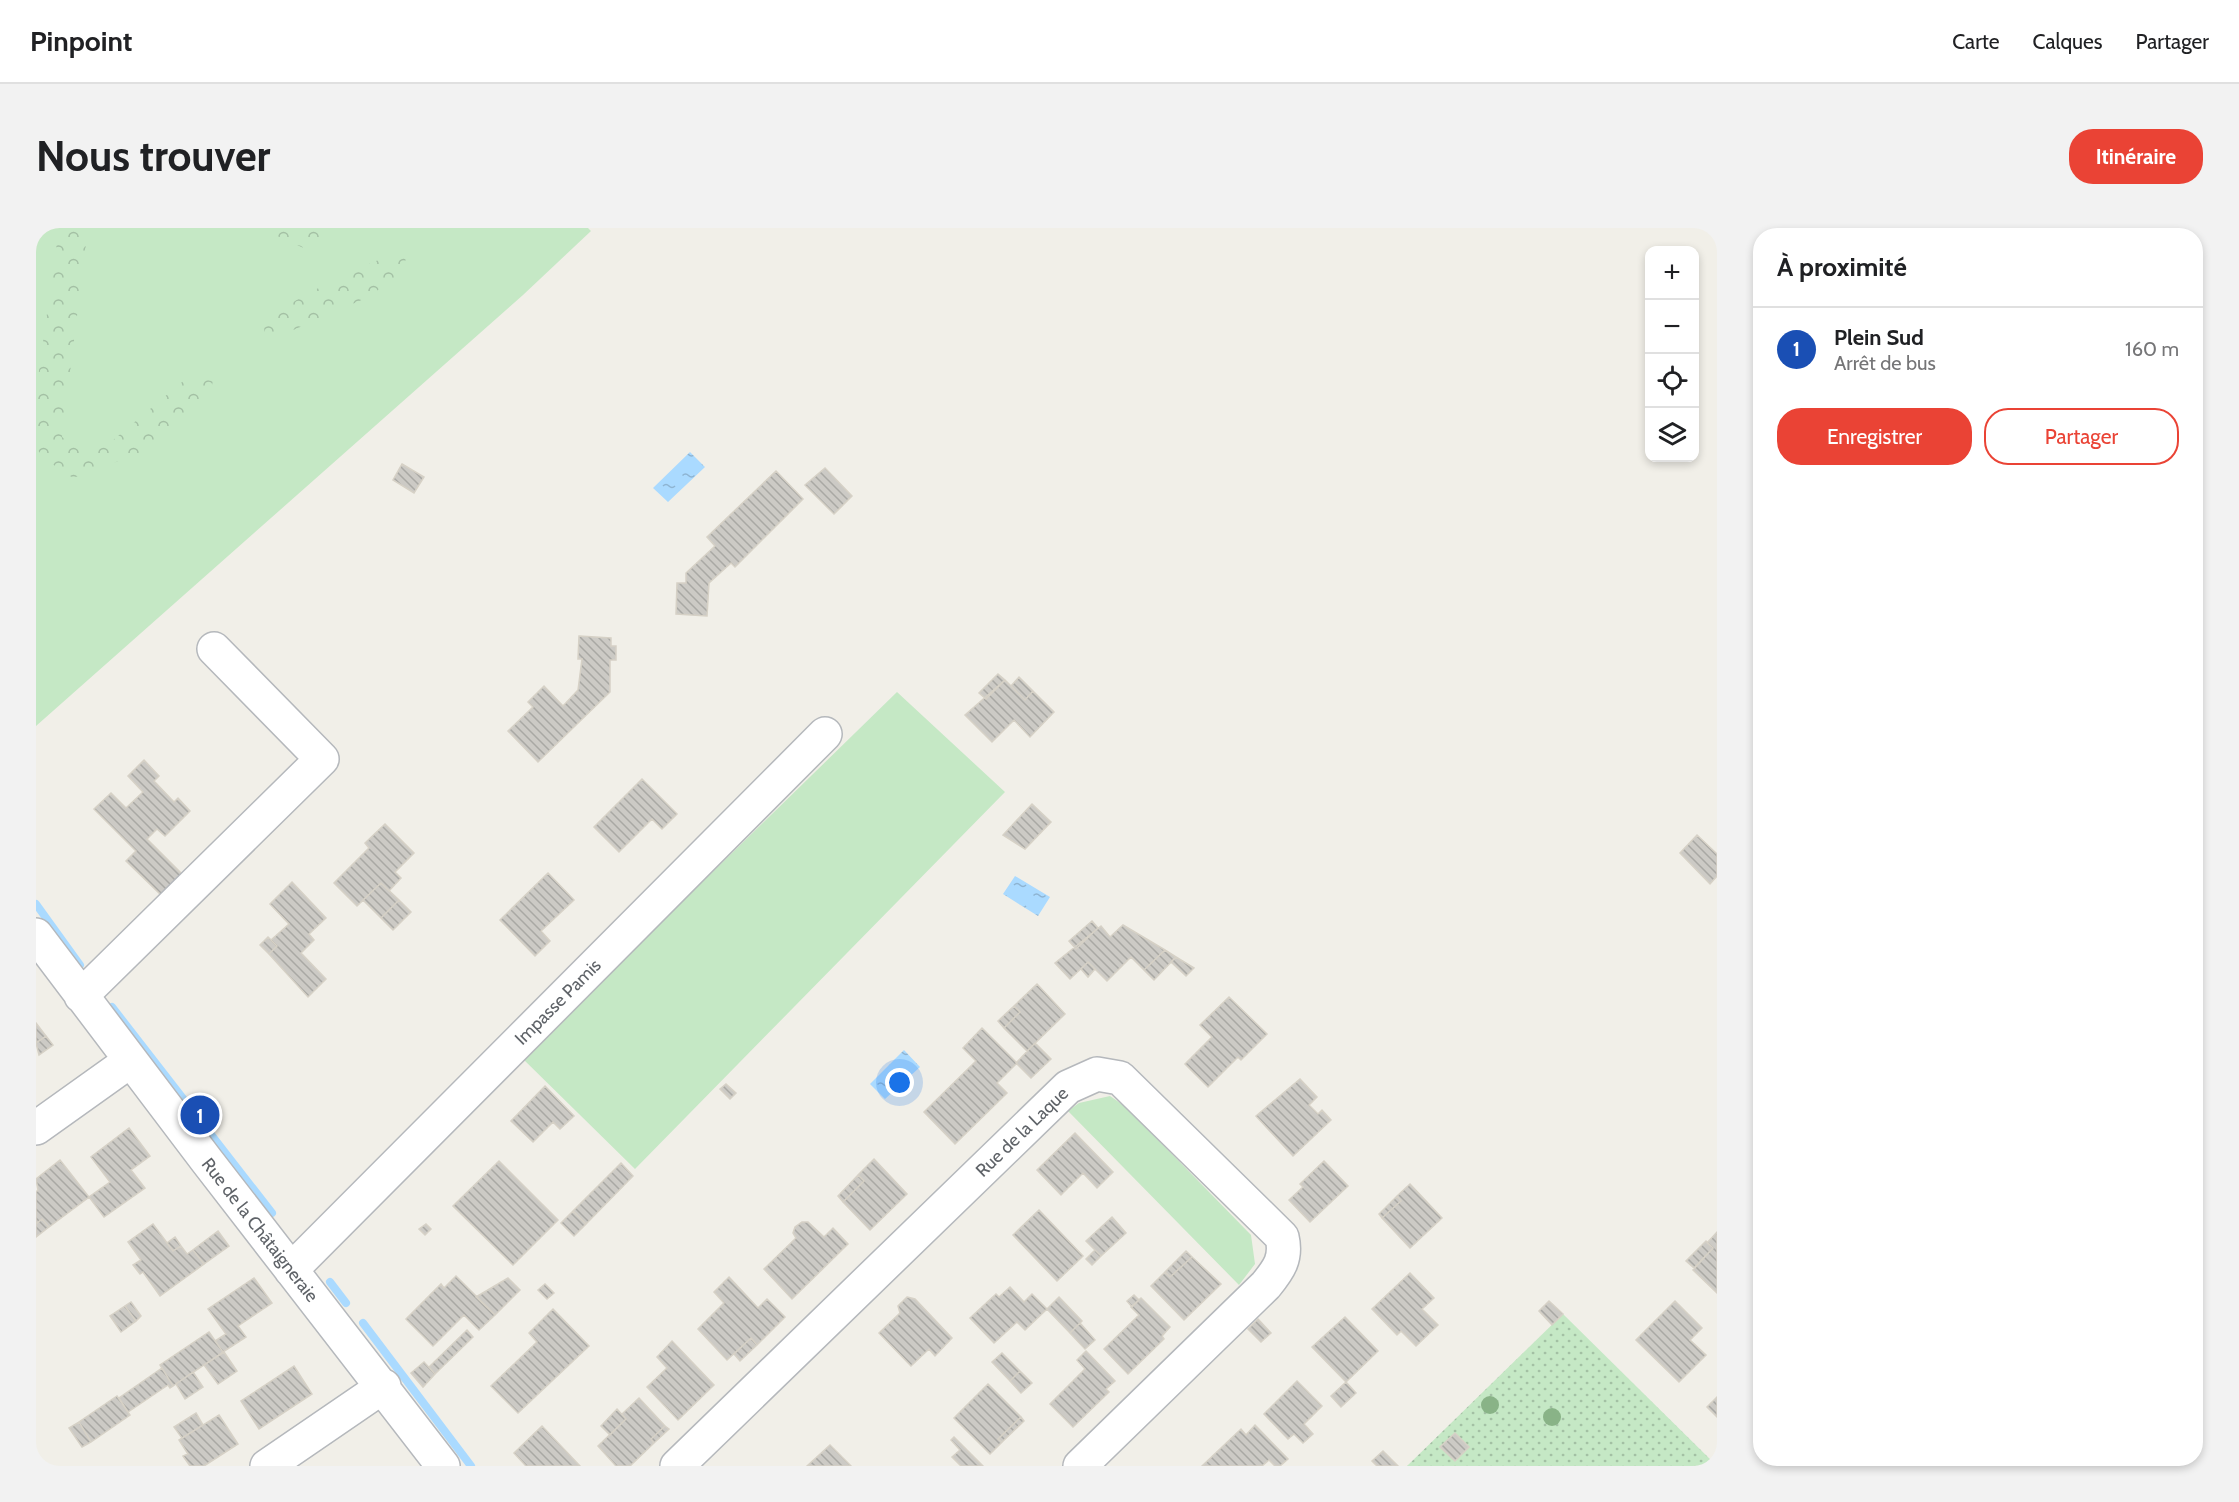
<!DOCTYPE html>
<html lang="fr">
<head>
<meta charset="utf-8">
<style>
	body { margin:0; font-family:Cabin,sans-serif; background:#f2f2f2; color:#202124 }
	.controls { position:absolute; right:18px; top:18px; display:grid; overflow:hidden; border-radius:12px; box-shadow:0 3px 9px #0003 }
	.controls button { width:54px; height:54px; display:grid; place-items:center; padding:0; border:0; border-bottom:2px solid #e0e0e0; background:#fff; color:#202124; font:30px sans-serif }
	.you { position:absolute; left:864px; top:855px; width:21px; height:21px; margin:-15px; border:4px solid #fff; border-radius:50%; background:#1a73e8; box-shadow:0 0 0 9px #1a73e833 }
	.badge { display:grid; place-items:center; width:39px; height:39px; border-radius:50%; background:#ea4335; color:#fff; font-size:20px; font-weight:700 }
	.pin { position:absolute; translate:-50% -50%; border:3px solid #fff; box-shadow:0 2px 6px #0006 }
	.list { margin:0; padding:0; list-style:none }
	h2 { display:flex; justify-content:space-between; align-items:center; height:78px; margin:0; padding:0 24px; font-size:26px }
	h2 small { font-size:20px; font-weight:400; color:#757577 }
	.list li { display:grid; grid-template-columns:39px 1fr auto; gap:18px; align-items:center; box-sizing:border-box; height:84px; padding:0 24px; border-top:2px solid #e0e0e0 }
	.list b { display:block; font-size:22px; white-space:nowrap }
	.list p { margin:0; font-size:20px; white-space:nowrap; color:#757577 }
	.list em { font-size:20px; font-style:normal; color:#757577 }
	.actions { display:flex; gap:12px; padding:18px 24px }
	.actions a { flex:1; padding:14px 0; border:2px solid #ea4335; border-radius:24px; text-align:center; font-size:21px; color:#ea4335 }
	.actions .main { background:#ea4335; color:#fff }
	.icon { flex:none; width:33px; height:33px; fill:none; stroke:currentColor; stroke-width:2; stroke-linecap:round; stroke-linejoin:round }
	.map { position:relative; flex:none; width:1681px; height:1238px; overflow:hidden; border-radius:24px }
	header { display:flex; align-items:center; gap:36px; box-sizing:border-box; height:84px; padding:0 30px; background:#fff; border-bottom:2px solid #e0e0e0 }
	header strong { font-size:28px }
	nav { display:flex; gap:33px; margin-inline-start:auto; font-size:21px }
	.intro { display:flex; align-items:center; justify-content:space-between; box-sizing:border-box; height:144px; padding:0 36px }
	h1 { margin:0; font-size:42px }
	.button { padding:15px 27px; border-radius:24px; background:#ea4335; color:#fff; font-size:21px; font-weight:700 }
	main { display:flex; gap:36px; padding:0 36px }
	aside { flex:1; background:#fff; border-radius:24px; box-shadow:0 3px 9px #0003 }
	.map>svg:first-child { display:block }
	.green { fill:#c5e8c5 }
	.forest { fill:url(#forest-crowns) }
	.park { fill:url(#park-dots) }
	.water { fill:url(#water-ripples) }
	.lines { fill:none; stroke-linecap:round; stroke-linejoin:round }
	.stream { stroke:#aadaff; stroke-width:8 }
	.building { fill:url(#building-back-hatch); stroke:#d6d1c6; stroke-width:1.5 }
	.minor-casing { stroke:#b5b8bc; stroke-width:36 }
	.minor { stroke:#fff; stroke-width:33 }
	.tree { fill:#89b387 }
	.labels { text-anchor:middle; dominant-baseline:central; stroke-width:4.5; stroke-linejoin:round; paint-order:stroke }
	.street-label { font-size:18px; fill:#5f6368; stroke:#fff }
</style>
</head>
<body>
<header>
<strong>Pinpoint</strong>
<nav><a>Carte</a><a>Calques</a><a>Partager</a></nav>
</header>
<div class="intro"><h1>Nous trouver</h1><a class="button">Itinéraire</a></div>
<main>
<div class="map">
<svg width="1681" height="1238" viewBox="0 0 1681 1238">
	<defs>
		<pattern id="forest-crowns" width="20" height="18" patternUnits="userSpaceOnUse" patternTransform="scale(1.5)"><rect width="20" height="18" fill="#c5e8c5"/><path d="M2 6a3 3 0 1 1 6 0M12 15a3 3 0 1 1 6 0" fill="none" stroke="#a3c0a4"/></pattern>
		<pattern id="park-dots" width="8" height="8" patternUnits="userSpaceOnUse" patternTransform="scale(1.5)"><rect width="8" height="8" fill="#c5e8c5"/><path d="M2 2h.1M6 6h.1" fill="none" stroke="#a3c0a4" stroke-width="1.8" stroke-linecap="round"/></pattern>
		<pattern id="water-ripples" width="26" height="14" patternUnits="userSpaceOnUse" patternTransform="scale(1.5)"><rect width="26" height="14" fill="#aadaff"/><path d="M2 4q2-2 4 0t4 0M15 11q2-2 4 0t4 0" fill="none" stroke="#8eb4d2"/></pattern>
		<pattern id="building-back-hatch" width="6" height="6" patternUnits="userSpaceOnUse" patternTransform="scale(1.5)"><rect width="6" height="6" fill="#cccac5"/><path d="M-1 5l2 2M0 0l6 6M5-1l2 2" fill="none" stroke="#a9a8a4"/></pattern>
	</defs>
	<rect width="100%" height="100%" fill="#f1efe8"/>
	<path class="green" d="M 0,0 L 552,0 L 555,3 L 487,67 L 0,498 Z
		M 861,464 L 969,564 L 599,941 L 486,830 Z
		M 1074,868 L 1090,879 L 1215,1007 L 1219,1036 L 1203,1057 L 1032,883 L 1043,875 Z"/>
	<path class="forest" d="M 23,0 L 52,0 L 26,209 L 44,223 L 69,219 L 152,149 L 177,153 L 171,177 L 101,226 L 37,250 L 9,231 L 0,220 L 0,164 Z
		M 243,0 L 290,0 L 287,9 L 272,22 L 239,7 Z
		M 369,22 L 370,43 L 330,70 L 230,114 L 227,92 C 272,64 318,40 369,22 Z"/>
	<path class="park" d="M 1527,1086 L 1681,1238 L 1371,1238 Z"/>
	<path class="water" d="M 654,224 L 669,239 L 632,274 L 617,260 Z
		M 979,648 L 1014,669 L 1002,688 L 967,666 Z
		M 868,822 L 884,839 L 849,871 L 834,856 Z"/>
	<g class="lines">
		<path class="stream" d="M 0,676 L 44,737
			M 76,779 L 236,985
			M 294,1054 L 310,1075
			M 327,1095 L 435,1238"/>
	</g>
	<path class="building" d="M 366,236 L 388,249 L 378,265 L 357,252 Z
		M 789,240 L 816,268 L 798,286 L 769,257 Z
		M 740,243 L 767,271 L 699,339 L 695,335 L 673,355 L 671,388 L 640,386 L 641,355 L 650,355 L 650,345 L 679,318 L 671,309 Z
		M 543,408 L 575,410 L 575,418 L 580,418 L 580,432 L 574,432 L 574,464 L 502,534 L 472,503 L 497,479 L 492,474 L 508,458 L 527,478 L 542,462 L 546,431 L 542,431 Z
		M 962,446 L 969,452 L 950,471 L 943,465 Z
		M 983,449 L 997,463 L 989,472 L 975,458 Z
		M 969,452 L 989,472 L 997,463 L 1018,484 L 994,509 L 978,492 L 956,514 L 929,487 Z
		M 108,532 L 123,548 L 118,553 L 138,574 L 142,570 L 154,583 L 129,608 L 121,601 L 111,611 L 146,646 L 125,667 L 90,633 L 100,623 L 58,581 L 75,565 L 90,580 L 107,564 L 92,548 Z
		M 606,551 L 641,586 L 626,601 L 616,591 L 583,624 L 558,599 Z
		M 996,576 L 1015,594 L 989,621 L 967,607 Z
		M 349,596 L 378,625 L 359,644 L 365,650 L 353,663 L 345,655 L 321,678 L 298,655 L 333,620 L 329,615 Z
		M 1661,607 L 1681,626 L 1681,648 L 1674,656 L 1644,625 Z
		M 512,645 L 538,672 L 505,703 L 514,713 L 499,728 L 464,692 Z
		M 256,654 L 290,690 L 273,706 L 278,712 L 265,725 L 290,751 L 272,769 L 233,726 L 241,718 L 235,712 L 253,696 L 234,676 Z
		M 345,655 L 363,672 L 345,690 L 327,672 Z
		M 363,672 L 375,684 L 357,702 L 345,690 Z
		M 1056,693 L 1062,700 L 1040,721 L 1033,713 Z
		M 1087,697 L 1129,722 L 1108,742 L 1095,729 L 1071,753 L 1052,734 L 1034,751 L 1019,735 L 1065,698 L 1074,709 Z
		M 232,709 L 241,718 L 233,726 L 224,717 Z
		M 1129,722 L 1140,729 L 1118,752 L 1108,742 Z
		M 1140,729 L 1158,740 L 1150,748 L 1135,734 Z
		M 1052,734 L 1059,741 L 1052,749 L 1045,741 Z
		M 1001,756 L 1029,786 L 991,823 L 968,800 L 984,784 L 978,778 Z
		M 1193,769 L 1231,806 L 1205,832 L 1202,829 L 1172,859 L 1149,836 L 1176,809 L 1164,797 Z
		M 978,778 L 984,784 L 968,800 L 962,793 Z
		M 0,795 L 10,808 L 0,815 Z
		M 946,800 L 981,835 L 961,855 L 971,865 L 919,916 L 888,884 L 940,833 L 927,820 Z
		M 10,808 L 17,817 L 3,827 L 0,815 Z
		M 999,815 L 1015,831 L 995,850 L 980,835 Z
		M 1264,851 L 1281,869 L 1273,877 L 1282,886 L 1286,882 L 1295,892 L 1257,928 L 1220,888 Z
		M 690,856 L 700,865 L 694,871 L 684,861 Z
		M 509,858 L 538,888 L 524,901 L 517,894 L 497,914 L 475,893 Z
		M 93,900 L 114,928 L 95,942 L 109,960 L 68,989 L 53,969 L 74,954 L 55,929 Z
		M 1039,905 L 1077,944 L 1061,960 L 1047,945 L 1025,967 L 1001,942 Z
		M 838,931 L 871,966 L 834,1002 L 807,974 L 828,953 L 822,947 Z
		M 24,932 L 53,969 L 13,999 L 6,991 L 0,996 L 0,964 L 2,962 L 0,951 Z
		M 463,933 L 522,992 L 477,1037 L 417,978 Z
		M 1288,933 L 1312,958 L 1274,994 L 1253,972 L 1267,959 L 1264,956 Z
		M 585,935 L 597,948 L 550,996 L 537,983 Z
		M 822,947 L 828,953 L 807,974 L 802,968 Z
		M 1374,956 L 1406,990 L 1374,1020 L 1346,990 L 1365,973 L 1361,968 Z
		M 1361,968 L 1365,973 L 1346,990 L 1343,986 Z
		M 1003,982 L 1047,1028 L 1021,1053 L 977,1007 Z
		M 537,983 L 550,996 L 538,1008 L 525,995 Z
		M 1076,989 L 1090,1005 L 1065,1028 L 1050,1013 Z
		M 6,991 L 13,999 L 0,1009 L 0,996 Z
		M 766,994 L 772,994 L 788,1009 L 797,1000 L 812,1016 L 756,1071 L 728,1041 L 760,1010 L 757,1005 L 759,999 Z
		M 117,996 L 137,1023 L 145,1018 L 151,1026 L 157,1022 L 168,1036 L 124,1068 L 107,1044 L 104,1046 L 97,1037 L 105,1032 L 92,1014 Z
		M 390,996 L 395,1001 L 389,1007 L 383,1001 Z
		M 182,1003 L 193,1018 L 168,1036 L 157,1022 Z
		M 1681,1004 L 1681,1065 L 1657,1042 L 1677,1020 L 1671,1015 Z
		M 139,1009 L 145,1018 L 137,1023 L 131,1015 Z
		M 1670,1013 L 1677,1020 L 1658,1040 L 1650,1033 Z
		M 1059,1022 L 1065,1028 L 1056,1037 L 1050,1031 Z
		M 1150,1023 L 1156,1029 L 1134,1049 L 1129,1044 Z
		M 1156,1029 L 1185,1056 L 1148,1092 L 1115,1058 L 1129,1044 L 1134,1049 Z
		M 1374,1045 L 1398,1070 L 1386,1081 L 1402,1097 L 1380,1118 L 1365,1103 L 1361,1107 L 1336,1081 Z
		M 420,1048 L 459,1087 L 443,1102 L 428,1087 L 397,1118 L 370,1091 L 405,1056 L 408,1060 Z
		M 693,1049 L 722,1080 L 731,1071 L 749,1089 L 721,1117 L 715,1110 L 691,1132 L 662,1101 L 688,1075 L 678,1064 Z
		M 218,1050 L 236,1075 L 202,1098 L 210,1109 L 187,1124 L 179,1113 L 190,1106 L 172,1081 Z
		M 472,1050 L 484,1062 L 459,1087 L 440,1069 Z
		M 509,1056 L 518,1065 L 511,1071 L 502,1062 Z
		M 974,1059 L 988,1074 L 996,1066 L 1011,1081 L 989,1102 L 981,1094 L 958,1115 L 934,1090 L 960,1066 L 963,1069 Z
		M 1098,1067 L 1103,1072 L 1096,1079 L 1091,1073 Z
		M 871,1069 L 879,1071 L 916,1110 L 899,1128 L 893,1121 L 875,1138 L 843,1105 L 864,1085 L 862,1078 Z
		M 1023,1069 L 1046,1093 L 1034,1105 L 1011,1081 Z
		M 1105,1070 L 1134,1099 L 1126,1108 L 1128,1111 L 1092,1146 L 1068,1121 L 1103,1087 L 1095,1079 Z
		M 1513,1073 L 1527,1086 L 1516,1097 L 1503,1083 Z
		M 1639,1073 L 1666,1100 L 1654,1112 L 1670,1127 L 1643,1154 L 1600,1112 Z
		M 95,1074 L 105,1088 L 100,1093 L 89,1078 Z
		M 89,1078 L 100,1093 L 85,1104 L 74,1088 Z
		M 517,1081 L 553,1118 L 482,1185 L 455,1158 L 501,1114 L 493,1105 Z
		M 1309,1089 L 1342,1123 L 1310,1154 L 1276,1119 Z
		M 1222,1091 L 1235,1105 L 1225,1114 L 1212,1101 Z
		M 1044,1095 L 1059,1112 L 1049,1121 L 1034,1105 Z
		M 431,1102 L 437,1109 L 399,1146 L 393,1139 Z
		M 173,1104 L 187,1124 L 137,1158 L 124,1137 Z
		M 715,1110 L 721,1117 L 704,1133 L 698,1126 Z
		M 636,1113 L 678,1157 L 642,1192 L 611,1159 L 631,1140 L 621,1129 Z
		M 1050,1123 L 1079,1153 L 1070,1161 L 1073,1164 L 1037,1199 L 1014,1176 L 1049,1141 L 1041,1132 Z
		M 188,1124 L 201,1143 L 182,1156 L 168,1137 Z
		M 966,1125 L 984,1143 L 974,1153 L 956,1134 Z
		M 388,1134 L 399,1146 L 387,1159 L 375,1145 Z
		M 258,1138 L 276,1166 L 223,1201 L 205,1173 Z
		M 126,1140 L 137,1158 L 134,1160 L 132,1157 L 92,1184 L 83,1170 Z
		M 984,1143 L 996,1155 L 985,1165 L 974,1153 Z
		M 157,1144 L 167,1159 L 149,1171 L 140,1156 Z
		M 1261,1153 L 1286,1178 L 1268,1196 L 1277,1206 L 1267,1215 L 1258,1206 L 1252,1211 L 1228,1186 Z
		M 1310,1154 L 1320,1165 L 1305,1179 L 1295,1168 Z
		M 952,1156 L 985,1189 L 962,1211 L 966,1214 L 954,1226 L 918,1190 Z
		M 81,1168 L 94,1187 L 55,1214 L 43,1194 Z
		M 1681,1169 L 1681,1189 L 1671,1179 Z
		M 603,1170 L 629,1198 L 615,1211 L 618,1215 L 594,1238 L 580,1238 L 562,1218 L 590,1191 L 586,1186 Z
		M 581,1181 L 590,1191 L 574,1207 L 565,1198 Z
		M 160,1185 L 167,1197 L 146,1210 L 138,1199 Z
		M 183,1187 L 202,1216 L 168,1238 L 154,1238 L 147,1228 L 152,1226 L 143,1212 Z
		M 985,1189 L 988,1193 L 966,1214 L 962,1211 Z
		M 43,1194 L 55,1214 L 46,1219 L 33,1200 Z
		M 1219,1197 L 1252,1231 L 1244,1238 L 1239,1238 L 1233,1232 L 1226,1238 L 1166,1238 L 1205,1201 L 1210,1207 Z
		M 506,1198 L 544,1238 L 490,1238 L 478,1225 Z
		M 629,1198 L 633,1201 L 618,1215 L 615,1211 Z
		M 1419,1205 L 1433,1219 L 1419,1233 L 1404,1219 Z
		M 918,1209 L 947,1238 L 925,1238 L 916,1229 L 924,1222 L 915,1212 Z
		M 794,1217 L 815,1238 L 771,1238 Z
		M 1347,1223 L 1362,1238 L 1341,1238 L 1336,1233 Z"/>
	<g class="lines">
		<g class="minor-casing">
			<path id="minor" d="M 0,707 L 171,933 L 407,1238
				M 45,768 L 286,531 L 178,421
				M 0,900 L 94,833
				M 255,1042 L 789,506
				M 231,1238 L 348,1158
				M 641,1238 L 1032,859 L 1061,846 L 1084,850 L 1246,1009 C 1251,1030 1243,1041 1230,1057 L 1044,1238"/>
		</g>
		<use href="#minor" class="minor"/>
	</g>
	<g class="tree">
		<circle cx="1454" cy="1177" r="9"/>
		<circle cx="1516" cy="1189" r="9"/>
	</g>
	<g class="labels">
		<g class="street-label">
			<text transform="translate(522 774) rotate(-45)">Impasse Pamis</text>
			<text transform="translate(986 904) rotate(-44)">Rue de la Laque</text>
			<text transform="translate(224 1002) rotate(52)">Rue de la Châtaigneraie</text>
		</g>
	</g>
</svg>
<div class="controls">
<button>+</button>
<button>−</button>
<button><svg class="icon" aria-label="locate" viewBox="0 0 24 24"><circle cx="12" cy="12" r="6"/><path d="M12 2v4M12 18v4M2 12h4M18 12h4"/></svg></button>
<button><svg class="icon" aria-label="layers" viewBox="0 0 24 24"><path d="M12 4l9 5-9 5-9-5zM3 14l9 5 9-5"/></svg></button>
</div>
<div class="you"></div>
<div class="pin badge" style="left:164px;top:887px;background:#1a4fb4">1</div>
</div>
<aside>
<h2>À proximité<small></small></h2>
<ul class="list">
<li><span class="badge" style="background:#1a4fb4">1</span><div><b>Plein Sud</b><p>Arrêt de bus</p></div><em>160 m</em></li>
</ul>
<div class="actions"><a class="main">Enregistrer</a><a>Partager</a></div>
</aside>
</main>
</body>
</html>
